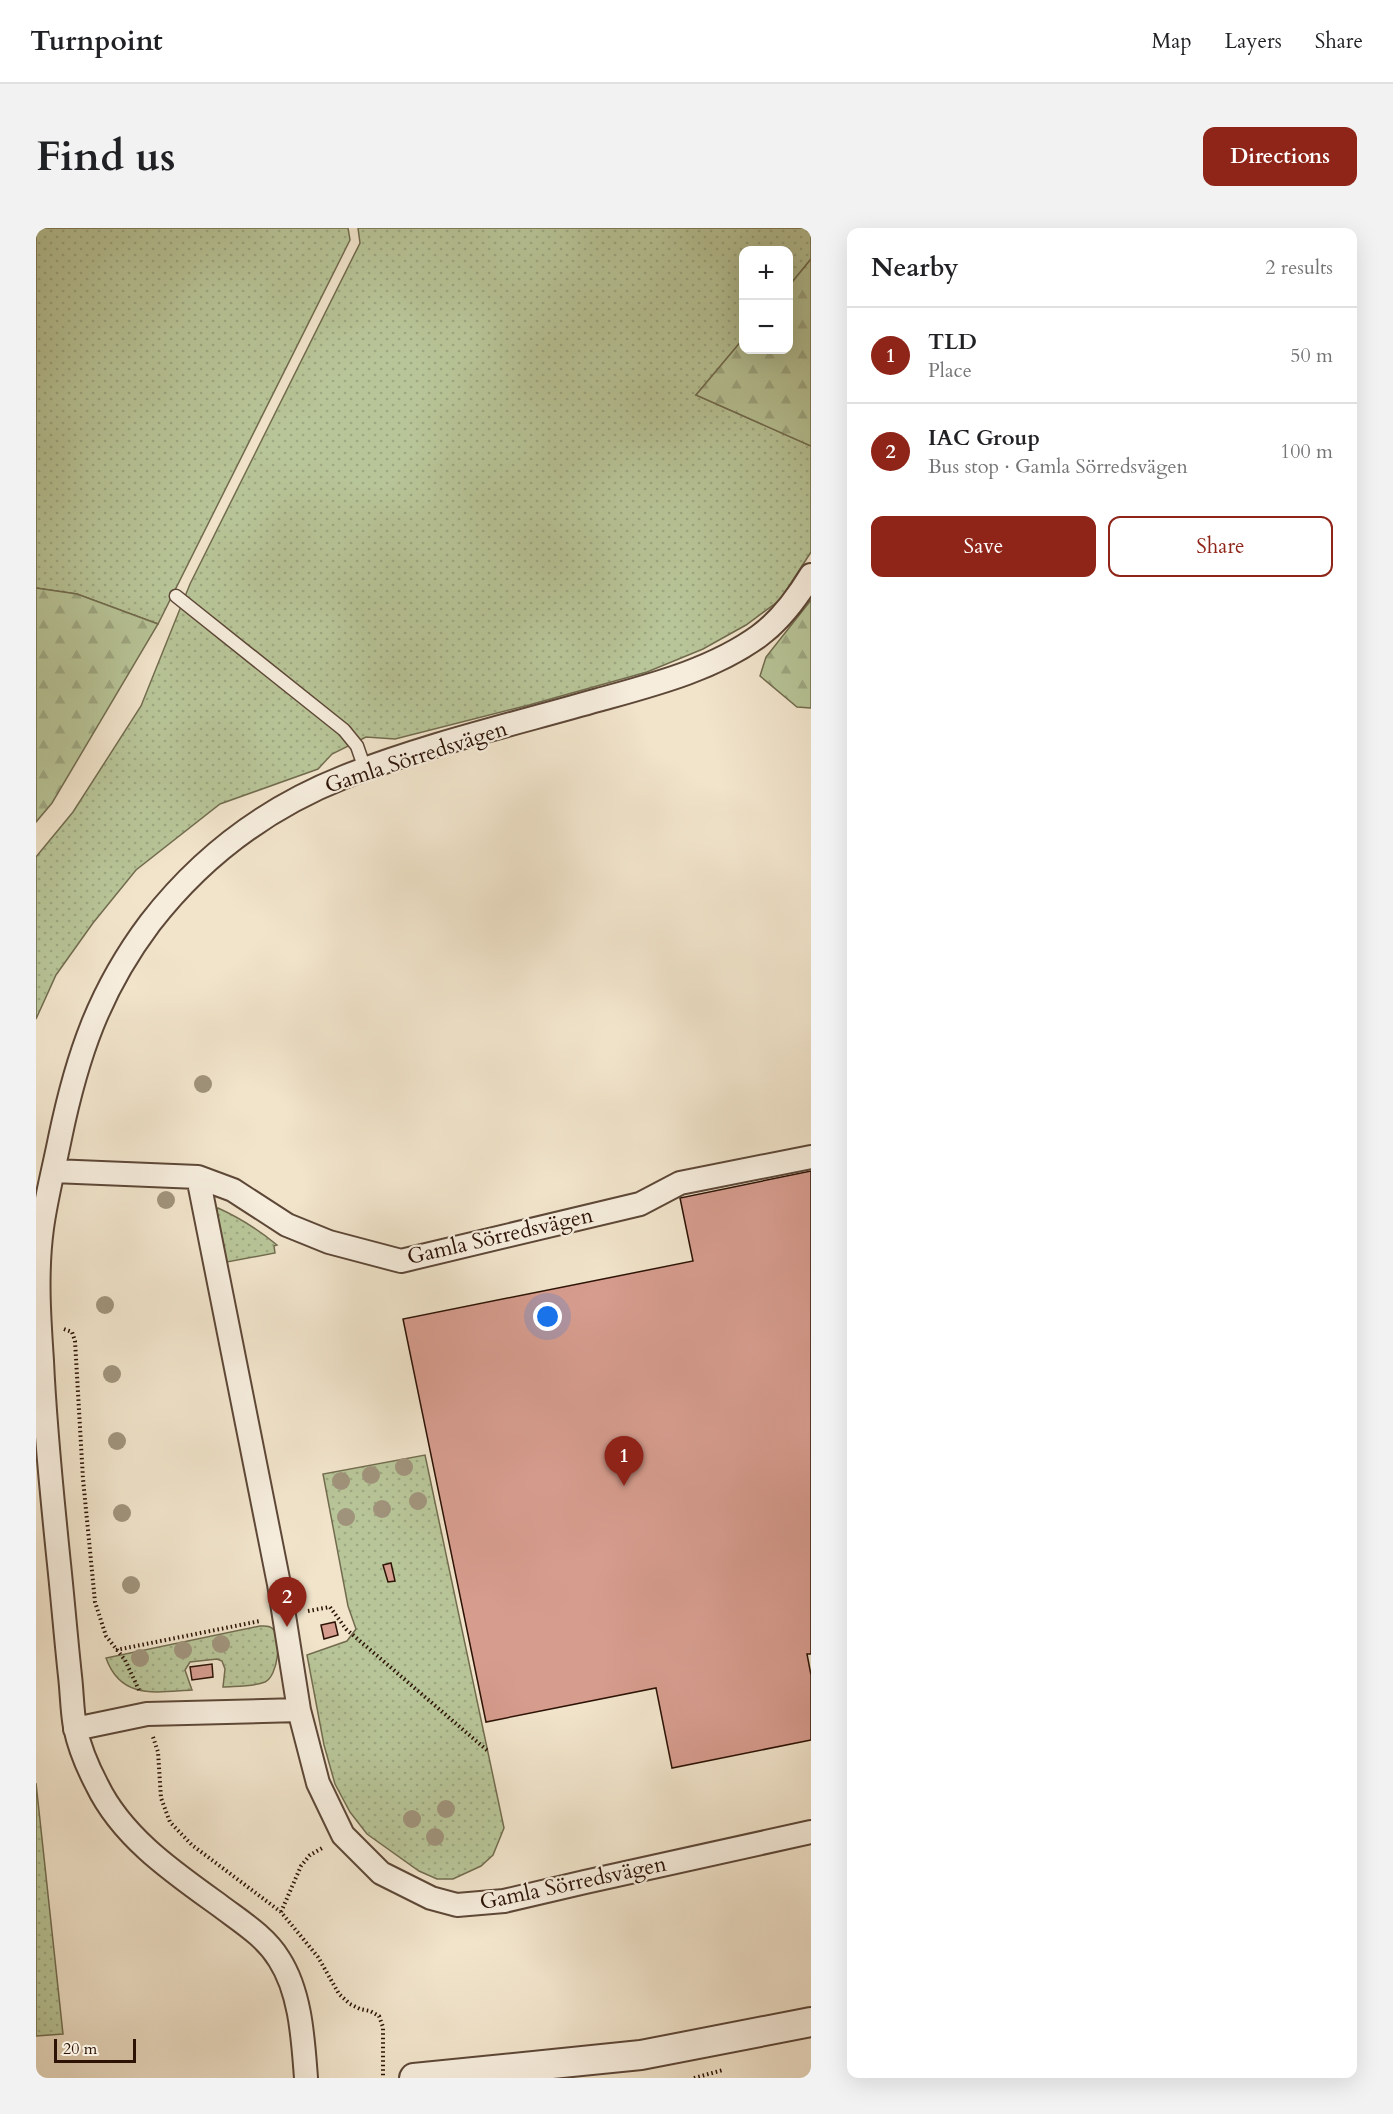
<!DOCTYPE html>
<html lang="en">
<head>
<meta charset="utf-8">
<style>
	body { margin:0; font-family:Cardo,serif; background:#f2f2f2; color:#202124 }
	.controls { position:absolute; right:18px; top:18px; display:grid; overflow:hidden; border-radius:12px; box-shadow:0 6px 24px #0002 }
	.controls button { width:54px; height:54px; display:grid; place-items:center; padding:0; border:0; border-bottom:2px solid #e0e0e0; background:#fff; color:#202124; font:30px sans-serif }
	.scale { position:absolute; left:18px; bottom:15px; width:82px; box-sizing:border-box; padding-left:6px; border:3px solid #2c1306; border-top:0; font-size:16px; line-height:21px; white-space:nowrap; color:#2c1306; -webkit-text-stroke:4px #f6eddd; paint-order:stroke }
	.you { position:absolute; left:512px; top:1089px; width:21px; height:21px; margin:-15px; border:4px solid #fff; border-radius:50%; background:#1a73e8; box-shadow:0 0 0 9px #1a73e833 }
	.badge { display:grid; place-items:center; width:39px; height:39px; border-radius:50%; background:#8f2418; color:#fff; font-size:20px; font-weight:700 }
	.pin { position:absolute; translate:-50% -50px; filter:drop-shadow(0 2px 3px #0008) }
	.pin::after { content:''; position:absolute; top:32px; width:21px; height:18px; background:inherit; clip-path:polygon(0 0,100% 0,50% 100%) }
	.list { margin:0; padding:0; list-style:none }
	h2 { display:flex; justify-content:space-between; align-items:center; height:78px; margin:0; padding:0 24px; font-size:26px }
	h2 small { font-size:20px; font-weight:400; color:#757577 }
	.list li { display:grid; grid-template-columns:39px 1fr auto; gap:18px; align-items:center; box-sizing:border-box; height:96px; padding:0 24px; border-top:2px solid #e0e0e0 }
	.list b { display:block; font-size:22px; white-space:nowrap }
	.list p { margin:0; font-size:20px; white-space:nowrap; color:#757577 }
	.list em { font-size:20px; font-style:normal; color:#757577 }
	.actions { display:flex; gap:12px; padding:18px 24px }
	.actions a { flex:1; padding:14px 0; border:2px solid #8f2418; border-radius:12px; text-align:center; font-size:21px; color:#8f2418 }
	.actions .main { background:#8f2418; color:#fff }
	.map { position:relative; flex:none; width:775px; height:1850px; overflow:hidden; border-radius:12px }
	header { display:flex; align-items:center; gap:36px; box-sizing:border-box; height:84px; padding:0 30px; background:#fff; border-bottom:2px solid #e0e0e0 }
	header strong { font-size:28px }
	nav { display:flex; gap:33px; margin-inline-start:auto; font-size:21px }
	.intro { display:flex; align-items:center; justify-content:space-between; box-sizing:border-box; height:144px; padding:0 36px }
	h1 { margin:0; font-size:42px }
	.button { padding:15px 27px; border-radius:12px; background:#8f2418; color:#fff; font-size:21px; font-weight:700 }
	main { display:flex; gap:36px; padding:0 36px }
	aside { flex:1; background:#fff; border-radius:12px; box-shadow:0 6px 24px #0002 }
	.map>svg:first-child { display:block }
	.grass { fill:url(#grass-dots); stroke:#726c4f; stroke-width:1.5 }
	.forest { fill:url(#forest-firs); stroke:#726c4f; stroke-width:1.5 }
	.building { fill:#d69c8e; stroke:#2c1306; stroke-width:1.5 }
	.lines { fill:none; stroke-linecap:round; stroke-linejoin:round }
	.service-casing { stroke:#5d4737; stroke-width:15 }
	.minor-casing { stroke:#5d4737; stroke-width:26 }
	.tertiary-casing { stroke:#5d4737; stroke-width:32 }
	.path { stroke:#2c1306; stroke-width:4; stroke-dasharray:1.5 3; stroke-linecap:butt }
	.service { stroke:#f6eddd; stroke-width:12 }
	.minor { stroke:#f6eddd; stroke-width:22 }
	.tertiary { stroke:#f6eddd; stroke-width:28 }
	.tree { fill:#a0937b }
	.labels { text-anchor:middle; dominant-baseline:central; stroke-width:4.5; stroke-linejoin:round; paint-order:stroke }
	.street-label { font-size:22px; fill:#2c1306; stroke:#f6eddd }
</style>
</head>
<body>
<header>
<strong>Turnpoint</strong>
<nav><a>Map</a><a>Layers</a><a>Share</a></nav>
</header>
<div class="intro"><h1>Find us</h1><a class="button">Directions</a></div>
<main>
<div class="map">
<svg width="775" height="1850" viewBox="0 0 775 1850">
	<defs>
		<pattern id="grass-dots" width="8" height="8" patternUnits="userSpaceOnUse" patternTransform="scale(1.5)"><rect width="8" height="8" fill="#b8c598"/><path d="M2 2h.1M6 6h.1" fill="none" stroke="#9ea882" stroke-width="1.8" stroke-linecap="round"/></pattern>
		<pattern id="forest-firs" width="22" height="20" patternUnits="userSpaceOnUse" patternTransform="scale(1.5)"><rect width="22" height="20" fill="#b8c598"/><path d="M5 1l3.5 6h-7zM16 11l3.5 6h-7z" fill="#9ea882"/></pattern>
	</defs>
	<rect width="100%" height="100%" fill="#f1e4cb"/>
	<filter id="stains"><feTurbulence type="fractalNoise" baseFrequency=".00333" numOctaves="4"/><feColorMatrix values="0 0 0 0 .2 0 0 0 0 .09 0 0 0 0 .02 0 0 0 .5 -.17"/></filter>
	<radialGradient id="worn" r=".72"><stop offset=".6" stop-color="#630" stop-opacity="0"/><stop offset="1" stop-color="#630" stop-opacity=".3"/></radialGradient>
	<path class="grass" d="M 0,0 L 312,0 L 314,12 L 122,396 L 41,366 L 0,360 Z
		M 322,0 L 775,0 L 775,31 L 753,58 L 752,22 L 708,22 L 707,111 L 660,167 L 775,218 L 775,324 L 744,372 L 710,397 L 667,421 L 611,444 L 493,477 L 359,511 L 330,509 L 296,526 L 282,541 L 184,576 L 100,642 L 57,695 L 20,747 L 0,791 L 0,629 L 37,584 L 105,478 L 154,356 L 324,15 Z
		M 182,980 C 204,990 223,1002 241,1017 L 238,1018 L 239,1025 L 191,1034 L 189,1029 L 179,984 Z
		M 389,1227 L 468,1600 L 457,1627 L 445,1638 L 417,1651 L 401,1651 L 383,1643 L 331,1606 L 314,1584 L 299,1556 L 288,1517 L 271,1427 L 311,1413 L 320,1401 L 312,1378 L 287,1246 Z
		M 224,1398 C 229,1398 234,1397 237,1401 C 246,1410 242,1448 229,1454 C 217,1459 200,1458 187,1459 L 189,1441 L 186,1433 L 181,1431 L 154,1434 L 149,1442 L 156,1462 C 120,1464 85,1472 70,1430 Z
		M 0,1555 L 27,1806 L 0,1808 Z"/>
	<path class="forest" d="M 775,31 L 775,218 L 660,167 L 707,111 L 708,122 L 752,122 L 753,58 Z
		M 0,360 L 41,366 L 122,396 L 16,575 L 0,594 Z
		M 775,372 L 775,480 L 761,479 L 724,448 L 730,429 Z"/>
	<path class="building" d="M 775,943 L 775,1426 L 771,1426 L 775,1447 L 775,1512 L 636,1540 L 620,1460 L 450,1494 L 367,1091 L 657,1033 L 644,970 Z
		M 355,1335 L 359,1353 L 352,1354 L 347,1337 Z
		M 299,1394 L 302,1407 L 288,1411 L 285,1397 Z
		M 176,1436 L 177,1449 L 156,1452 L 154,1439 Z"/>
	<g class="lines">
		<g class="service-casing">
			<path id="service" d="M 140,368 L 308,502 L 321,518 L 329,541"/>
		</g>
		<g class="minor-casing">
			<path id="minor" d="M 17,943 L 162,949 L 243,1356 L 263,1482 L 111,1486 L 39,1501
				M 162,949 L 197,962 L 251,997 L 293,1014 L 365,1033 L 604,976 L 644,955 L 775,929
				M 263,1482 L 282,1555 L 307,1607 L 345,1645 L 395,1670 L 421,1677 L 468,1673 L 549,1654 L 775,1604
				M 270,1850 C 267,1812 265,1765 243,1731 C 229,1708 204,1693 183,1677 C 137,1644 86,1609 61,1557 C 52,1540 43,1518 39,1499 C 36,1483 36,1465 34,1448 C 30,1411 27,1374 23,1336 C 16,1268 9,1201 6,1133 C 3,1089 0,1044 6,1000 C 10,970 18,940 24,910 C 41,828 63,763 114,695 C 165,629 230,580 308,549 C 388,517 478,496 562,472 C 616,457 676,442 723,408 C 745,392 761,370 775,347"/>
		</g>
		<g class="tertiary-casing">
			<path id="tertiary" d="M 378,1850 L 605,1827 L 775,1794"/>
		</g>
		<path class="path" d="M 28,1101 L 36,1104 L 39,1113 L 47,1251 L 59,1374 L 70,1408 L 89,1432 L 103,1462
			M 272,1383 L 294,1379 L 310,1401 L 453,1524
			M 80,1422 L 224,1393
			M 117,1509 L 122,1524 L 125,1570 L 134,1594 L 156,1617 L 245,1684 L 282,1729 L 303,1766 L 314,1776 L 324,1781 L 334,1783 L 343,1788 L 347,1799 L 347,1850
			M 245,1684 L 265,1638 L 274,1627 L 288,1619
			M 658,1850 L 687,1842"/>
		<use href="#service" class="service"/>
		<use href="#minor" class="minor"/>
		<use href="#tertiary" class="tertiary"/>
	</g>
	<g class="tree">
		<circle cx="167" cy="856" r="9"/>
		<circle cx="130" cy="972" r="9"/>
		<circle cx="69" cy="1077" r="9"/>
		<circle cx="76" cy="1146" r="9"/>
		<circle cx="81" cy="1213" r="9"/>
		<circle cx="368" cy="1239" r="9"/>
		<circle cx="335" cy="1247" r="9"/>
		<circle cx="305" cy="1253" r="9"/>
		<circle cx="382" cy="1273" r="9"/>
		<circle cx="346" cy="1281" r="9"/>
		<circle cx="86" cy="1285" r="9"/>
		<circle cx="310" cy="1289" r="9"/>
		<circle cx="95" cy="1357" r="9"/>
		<circle cx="185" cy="1416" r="9"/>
		<circle cx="147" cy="1422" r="9"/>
		<circle cx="104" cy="1430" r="9"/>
		<circle cx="410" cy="1581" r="9"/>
		<circle cx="376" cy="1591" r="9"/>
		<circle cx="399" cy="1609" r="9"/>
	</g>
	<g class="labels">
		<g class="street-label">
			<text transform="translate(380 529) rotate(-18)">Gamla Sörredsvägen</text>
			<text transform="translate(464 1008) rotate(-13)">Gamla Sörredsvägen</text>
			<text transform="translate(537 1655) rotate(-12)">Gamla Sörredsvägen</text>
		</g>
	</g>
	<rect width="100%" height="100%" filter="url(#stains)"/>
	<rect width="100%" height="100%" fill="url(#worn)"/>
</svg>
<div class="controls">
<button>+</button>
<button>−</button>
</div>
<div class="scale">20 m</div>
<div class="you"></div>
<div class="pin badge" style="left:588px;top:1258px">1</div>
<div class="pin badge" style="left:251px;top:1399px">2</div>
</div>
<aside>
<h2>Nearby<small>2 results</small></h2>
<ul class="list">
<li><span class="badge">1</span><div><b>TLD</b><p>Place</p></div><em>50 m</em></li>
<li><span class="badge">2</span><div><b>IAC Group</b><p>Bus stop · Gamla Sörredsvägen</p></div><em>100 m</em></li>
</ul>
<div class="actions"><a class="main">Save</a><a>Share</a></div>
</aside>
</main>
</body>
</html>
